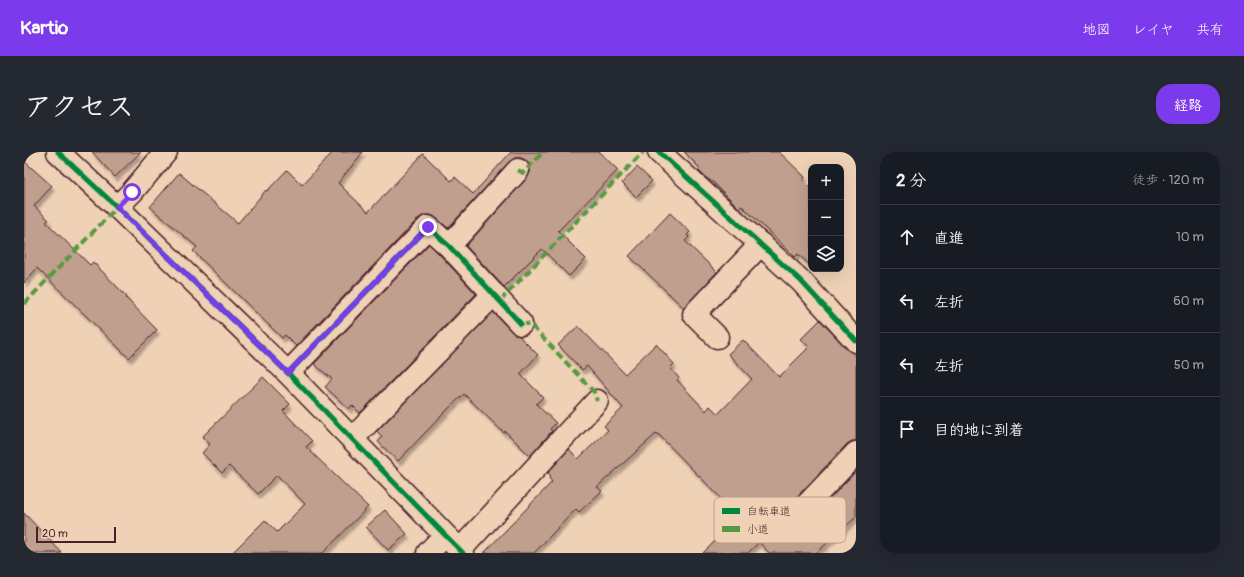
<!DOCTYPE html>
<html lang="ja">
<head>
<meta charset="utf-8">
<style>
	body { margin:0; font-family:Pangolin,"Klee One",sans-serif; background:#242831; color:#f1f3f6 }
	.controls { position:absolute; right:12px; top:12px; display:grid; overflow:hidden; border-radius:8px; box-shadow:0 4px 16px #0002 }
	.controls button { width:36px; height:36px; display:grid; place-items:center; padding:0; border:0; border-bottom:1px solid #363941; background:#171b24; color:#f1f3f6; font:20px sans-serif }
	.scale { position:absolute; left:12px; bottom:10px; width:80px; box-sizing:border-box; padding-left:4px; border:2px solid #4a1f2b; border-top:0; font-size:11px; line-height:14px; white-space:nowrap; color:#4a1f2b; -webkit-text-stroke:3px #efd1b5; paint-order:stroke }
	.stop { position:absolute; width:12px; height:12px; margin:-9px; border:3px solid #7c3aed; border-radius:50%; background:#fff }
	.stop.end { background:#7c3aed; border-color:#fff; box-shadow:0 1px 4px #0008 }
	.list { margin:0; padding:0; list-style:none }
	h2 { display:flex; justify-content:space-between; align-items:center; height:52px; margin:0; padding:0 16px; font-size:17px }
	h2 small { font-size:13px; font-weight:400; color:#9ea1a6 }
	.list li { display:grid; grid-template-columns:26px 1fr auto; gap:12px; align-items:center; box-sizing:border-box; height:64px; padding:0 16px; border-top:1px solid #363941 }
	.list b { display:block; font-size:15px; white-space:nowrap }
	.list em { font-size:13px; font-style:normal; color:#9ea1a6 }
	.icon { flex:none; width:22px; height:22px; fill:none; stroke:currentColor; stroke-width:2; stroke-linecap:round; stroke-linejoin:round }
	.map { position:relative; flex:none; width:832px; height:401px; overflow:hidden; border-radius:16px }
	header { display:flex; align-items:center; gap:24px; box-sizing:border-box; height:56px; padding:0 20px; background:#7c3aed; color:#fff }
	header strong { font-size:19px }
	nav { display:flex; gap:22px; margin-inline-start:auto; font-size:14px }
	.intro { display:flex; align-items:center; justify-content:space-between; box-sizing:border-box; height:96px; padding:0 24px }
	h1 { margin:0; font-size:28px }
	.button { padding:10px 18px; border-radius:16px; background:#7c3aed; color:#fff; font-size:14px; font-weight:700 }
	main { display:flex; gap:24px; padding:0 24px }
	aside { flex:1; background:#171b24; border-radius:16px; box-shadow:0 4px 16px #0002 }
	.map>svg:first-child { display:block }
	.building { fill:#c19f8e; stroke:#4a1f2b; filter:url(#shadow) }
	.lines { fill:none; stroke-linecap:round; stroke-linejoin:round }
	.minor-casing { stroke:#4a1f2b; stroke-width:25 }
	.minor { stroke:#efd1b5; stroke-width:22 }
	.quiet { stroke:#559a41; stroke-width:4; stroke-dasharray:8 4; stroke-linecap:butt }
	.cycleway-casing { stroke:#efd1b5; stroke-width:8 }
	.cycleway { stroke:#00873e; stroke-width:5 }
	.route { stroke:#7c3aed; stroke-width:5 }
	.key { fill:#efd1b5; stroke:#be9c8c; stroke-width:1 }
	.key-label { font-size:11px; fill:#4a1f2b }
</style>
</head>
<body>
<header>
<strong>Kartio</strong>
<nav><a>地図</a><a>レイヤ</a><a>共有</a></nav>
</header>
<div class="intro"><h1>アクセス</h1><a class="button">経路</a></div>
<main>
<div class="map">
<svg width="832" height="401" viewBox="0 0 832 401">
	<defs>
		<filter id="shadow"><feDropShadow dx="2.5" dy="4.5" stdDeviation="1" flood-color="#0004"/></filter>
	</defs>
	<rect width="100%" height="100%" fill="#efd1b5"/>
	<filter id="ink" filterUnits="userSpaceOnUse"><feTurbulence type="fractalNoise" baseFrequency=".025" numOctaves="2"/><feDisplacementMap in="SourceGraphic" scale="8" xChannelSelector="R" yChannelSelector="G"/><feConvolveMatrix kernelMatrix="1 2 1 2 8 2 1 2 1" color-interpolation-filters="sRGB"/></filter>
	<g filter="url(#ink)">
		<path class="building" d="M 68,0 L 117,0 L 91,25 Z
			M 309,0 L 339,0 L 314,31 L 344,60 L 399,2 L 427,29 L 431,25 L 449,42 L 487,0 L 575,0 L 594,18 L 534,79 L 562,107 L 545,124 L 518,97 L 480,135 L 442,94 L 503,26 L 506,20 L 506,14 L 503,9 L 497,6 L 491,6 L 485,10 L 424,76 L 412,66 L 407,63 L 401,63 L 395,66 L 272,194 L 261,183 L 258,186 L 169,99 L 173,95 L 126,55 L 155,21 L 214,71 L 242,38 L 243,39 L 263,18 L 278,33 Z
			M 660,0 L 755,0 L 781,25 L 779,28 L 787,36 L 787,114 L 774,102 L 771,105 L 718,54 L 715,56 L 690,31 L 681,25 L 674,18 L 676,16 Z
			M 0,9 L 28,34 L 10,54 L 25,68 L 22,70 L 66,113 L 69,110 L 103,145 L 102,146 L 133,178 L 105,206 L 13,116 L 0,131 Z
			M 613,15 L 628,29 L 612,45 L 598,31 Z
			M 646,61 L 666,80 L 663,83 L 665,85 L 661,89 L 693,120 L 660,156 L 605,104 Z
			M 405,92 L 416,103 L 452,142 L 336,261 L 328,253 L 325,257 L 301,235 L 308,227 L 290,212 Z
			M 469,160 L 488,180 L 495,184 L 514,203 L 496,222 L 519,245 L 512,252 L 532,271 L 526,277 L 528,279 L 506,304 L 481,279 L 480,281 L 440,242 L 424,257 L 374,309 L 354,290 L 358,285 L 353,279 Z
			M 796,168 L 823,197 L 832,204 L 832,289 L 828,289 L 823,292 L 764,354 L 761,360 L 761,366 L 764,372 L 770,375 L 776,375 L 782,372 L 832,319 L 832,365 L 792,401 L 745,401 L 735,390 L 724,401 L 679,401 L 715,365 L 633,281 L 573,335 L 578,339 L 555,360 L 552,357 L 510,401 L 460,401 L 528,330 L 525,326 L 527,324 L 524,321 L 545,297 L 554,307 L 584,278 L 580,274 L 599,256 L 563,214 L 558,218 L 534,193 L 554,174 L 601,222 L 632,192 L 650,212 L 646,216 L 655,226 L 653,228 L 682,259 L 686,254 L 694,262 L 728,227 L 704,202 L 719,188 L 755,225 L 785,195 L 777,187 Z
			M 239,225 L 266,252 L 259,259 L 288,289 L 282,295 L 344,355 L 299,401 L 208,401 L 241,368 L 253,380 L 281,352 L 253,323 L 234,342 L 205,314 L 198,321 L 178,301 L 186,292 L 178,285 Z
			M 361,358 L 383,382 L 364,398 L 342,375 Z
			M 0,361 L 38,401 L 0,401 Z"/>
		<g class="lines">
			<g class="minor-casing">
				<path id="minor" d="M 34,0 L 93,55 L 264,221 L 421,383 L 439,401
					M 635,0 L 777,129 L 832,189
					M 93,55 L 108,40 L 142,0
					M 425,94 L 494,18
					M 693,185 L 670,162 L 737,92
					M 264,221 L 404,75 L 425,94 L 497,172
					M 328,287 L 470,142
					M 773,363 L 832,301
					M 436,398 L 573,249
					M 404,401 L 421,383"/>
			</g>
			<use href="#minor" class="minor"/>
			<path class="quiet" d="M 494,18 L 499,21 L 519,0
				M 476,149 L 619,0
				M 0,152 L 93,55
				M 497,172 L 506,172 L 570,240 L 573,249"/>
			<g class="cycleway-casing">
				<path id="cycleway" d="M 34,0 L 93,55 L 264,221 L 421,383 L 439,401
					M 635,0 L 777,129 L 832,189
					M 264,221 L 404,75 L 425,94 L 497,172"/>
			</g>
			<use href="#cycleway" class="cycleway"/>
		</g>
	</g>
	<g class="lines" filter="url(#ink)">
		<path class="route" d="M 108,40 L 93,55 L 264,221 L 404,75"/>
	</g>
	<rect x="690" y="345" width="132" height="46" rx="6" class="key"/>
	<rect x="698" y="356" width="18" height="6" fill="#00873e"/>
	<rect x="698" y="374" width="18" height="6" fill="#559a41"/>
	<g class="key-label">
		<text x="723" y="363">自転車道</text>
		<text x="723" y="381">小道</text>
	</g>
</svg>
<div class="controls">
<button>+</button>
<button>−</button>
<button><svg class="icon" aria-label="layers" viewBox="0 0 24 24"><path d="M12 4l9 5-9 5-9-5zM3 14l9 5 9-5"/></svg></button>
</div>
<div class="scale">20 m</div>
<div class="stop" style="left:108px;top:40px"></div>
<div class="stop end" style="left:404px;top:75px"></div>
</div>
<aside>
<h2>2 分<small>徒歩 · 120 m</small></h2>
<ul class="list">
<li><svg class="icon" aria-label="ahead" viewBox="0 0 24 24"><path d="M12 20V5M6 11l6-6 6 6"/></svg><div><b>直進</b></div><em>10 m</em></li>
<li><svg class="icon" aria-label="left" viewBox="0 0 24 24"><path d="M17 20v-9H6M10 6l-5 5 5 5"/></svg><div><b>左折</b></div><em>60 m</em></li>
<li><svg class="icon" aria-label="left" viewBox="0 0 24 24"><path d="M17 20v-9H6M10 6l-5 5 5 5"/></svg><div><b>左折</b></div><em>50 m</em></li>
<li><svg class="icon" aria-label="arrive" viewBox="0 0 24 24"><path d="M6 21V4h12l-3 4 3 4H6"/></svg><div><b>目的地に到着</b></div></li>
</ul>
</aside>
</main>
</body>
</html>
